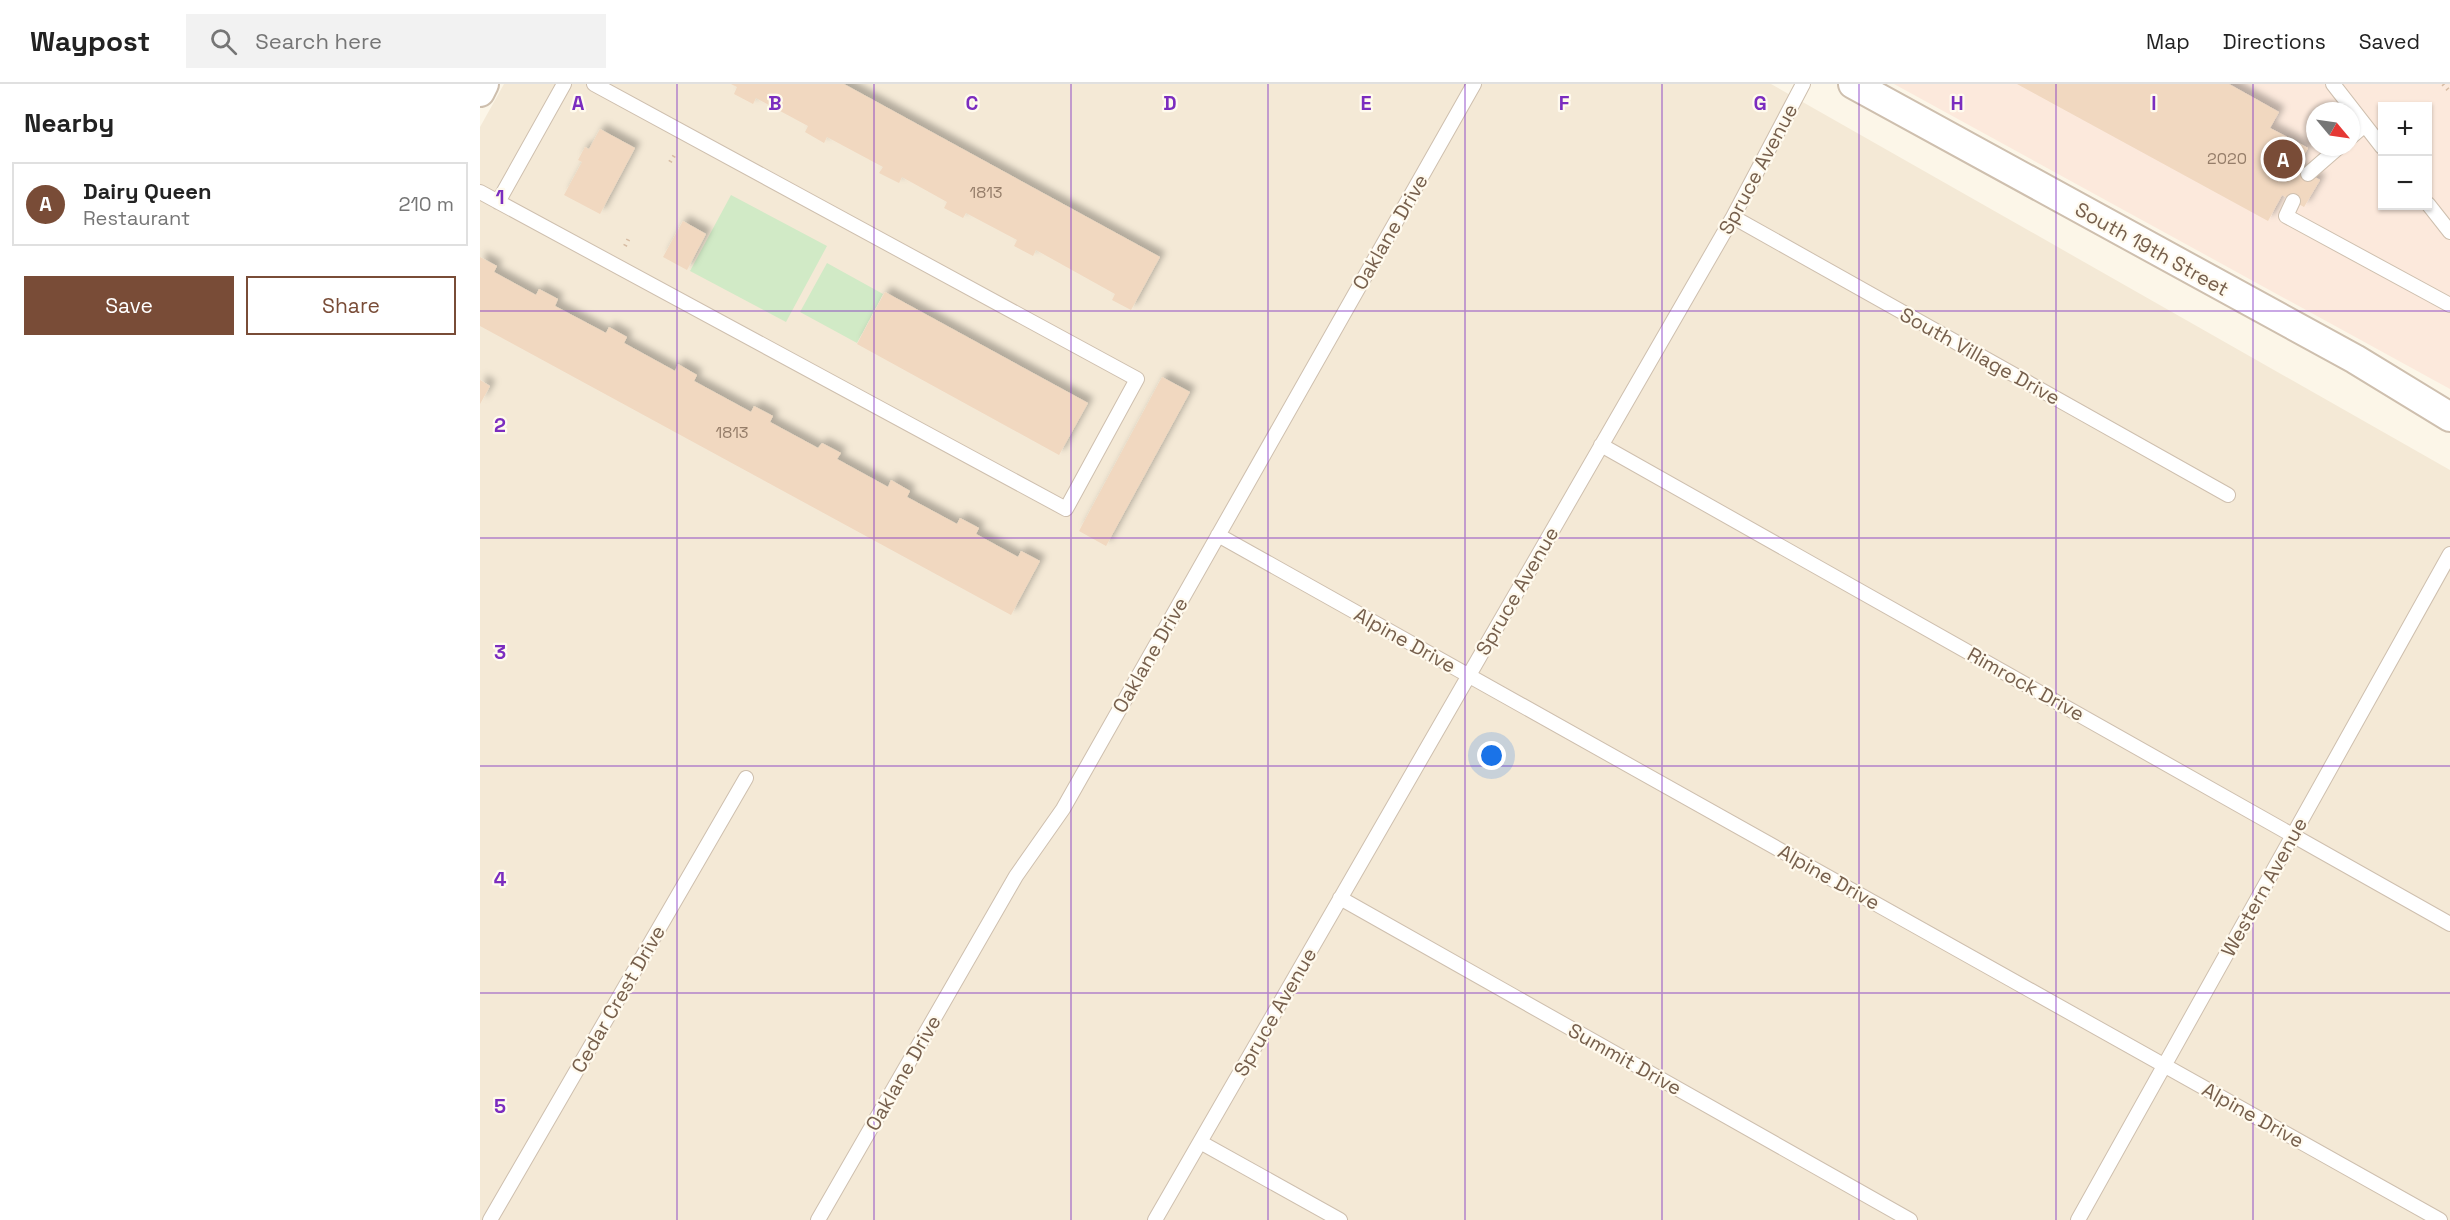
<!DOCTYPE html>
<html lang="en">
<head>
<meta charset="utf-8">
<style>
	body { margin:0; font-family:"Space Grotesk",sans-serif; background:#f2f2f2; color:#222 }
	.controls { position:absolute; right:18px; top:18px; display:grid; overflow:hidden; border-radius:0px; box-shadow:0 2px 4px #0004 }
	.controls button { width:54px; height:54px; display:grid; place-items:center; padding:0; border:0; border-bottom:2px solid #e0e0e0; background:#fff; color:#222; font:30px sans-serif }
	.compass { position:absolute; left:1826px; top:18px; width:54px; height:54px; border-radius:50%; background:#fff; box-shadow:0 2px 4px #0004; rotate:119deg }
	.you { position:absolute; left:1012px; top:672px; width:21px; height:21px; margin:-15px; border:4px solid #fff; border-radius:50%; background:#1a73e8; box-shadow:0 0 0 9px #1a73e833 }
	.badge { display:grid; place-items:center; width:39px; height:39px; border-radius:50%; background:#794c37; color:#fff; font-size:20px; font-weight:700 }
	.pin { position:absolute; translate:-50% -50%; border:3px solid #fff; box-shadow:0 2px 6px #0006 }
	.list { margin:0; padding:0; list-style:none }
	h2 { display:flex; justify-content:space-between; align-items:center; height:78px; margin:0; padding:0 24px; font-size:26px }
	h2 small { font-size:20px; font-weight:400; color:#767676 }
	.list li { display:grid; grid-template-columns:39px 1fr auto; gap:18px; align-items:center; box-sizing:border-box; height:84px; margin:0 12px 12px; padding:0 12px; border:2px solid #e0e0e0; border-radius:0px }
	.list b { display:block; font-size:22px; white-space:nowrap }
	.list p { margin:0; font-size:20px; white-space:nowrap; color:#767676 }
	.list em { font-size:20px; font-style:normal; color:#767676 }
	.actions { display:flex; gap:12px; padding:18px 24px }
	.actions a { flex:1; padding:14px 0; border:2px solid #794c37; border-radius:0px; text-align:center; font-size:21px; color:#794c37 }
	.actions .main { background:#794c37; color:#fff }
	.icon { flex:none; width:33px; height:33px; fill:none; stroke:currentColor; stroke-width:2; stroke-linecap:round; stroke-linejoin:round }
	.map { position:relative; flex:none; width:1970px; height:1136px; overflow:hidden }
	header { display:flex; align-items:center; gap:36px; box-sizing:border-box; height:84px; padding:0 30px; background:#fff; border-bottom:2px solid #e0e0e0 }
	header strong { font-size:28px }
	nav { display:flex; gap:33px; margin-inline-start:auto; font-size:21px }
	.search { width:420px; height:54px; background:#f2f2f2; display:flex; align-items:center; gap:15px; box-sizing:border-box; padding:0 21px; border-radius:0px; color:#767676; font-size:22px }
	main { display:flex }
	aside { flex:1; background:#fff }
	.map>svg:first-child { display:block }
	.residential { fill:#f4e9d6 }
	.commercial { fill:#fce9dc; fill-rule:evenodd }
	.green { fill:#d1eac6 }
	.building { fill:#f1d8c0; filter:url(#shadow) }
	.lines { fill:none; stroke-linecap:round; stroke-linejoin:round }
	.lane-casing { stroke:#cebfae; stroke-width:16 }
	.street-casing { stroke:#cebfae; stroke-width:32 }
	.path { stroke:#d7bca3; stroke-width:4; stroke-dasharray:1.5 4.5; stroke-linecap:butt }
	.lane { stroke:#fff; stroke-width:14 }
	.street { stroke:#fff; stroke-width:28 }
	.grid { fill:none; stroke:#7b2cbf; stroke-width:1.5; stroke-opacity:0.55 }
	.labels { text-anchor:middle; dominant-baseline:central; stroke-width:4.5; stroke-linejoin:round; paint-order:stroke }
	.number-label { font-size:16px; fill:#957d69 }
	.street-label { font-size:20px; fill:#765f4c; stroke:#fffaee }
	.grid-label { font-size:20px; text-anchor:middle; font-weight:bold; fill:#7b2cbf; stroke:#fffaee; stroke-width:4.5; stroke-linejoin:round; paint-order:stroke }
</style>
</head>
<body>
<header>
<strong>Waypost</strong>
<div class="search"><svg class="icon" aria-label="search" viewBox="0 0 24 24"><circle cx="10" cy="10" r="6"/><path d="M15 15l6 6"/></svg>Search here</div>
<nav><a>Map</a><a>Directions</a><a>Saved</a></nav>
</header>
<main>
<aside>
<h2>Nearby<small></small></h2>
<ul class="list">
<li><span class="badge">A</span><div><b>Dairy Queen</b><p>Restaurant</p></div><em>210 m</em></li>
</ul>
<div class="actions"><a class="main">Save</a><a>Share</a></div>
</aside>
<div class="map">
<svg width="1970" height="1136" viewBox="0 0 1970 1136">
	<defs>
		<filter id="shadow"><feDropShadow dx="5.5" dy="-5.5" stdDeviation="3" flood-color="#0004"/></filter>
	</defs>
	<rect width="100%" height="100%" fill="#fcf6e8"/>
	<path class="residential" d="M 24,0 L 1291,0 L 1970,386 L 1970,1136 L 0,1136 L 0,43 Z"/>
	<path class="commercial" d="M 1414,0 L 1970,0 L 1970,305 ZM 1902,22 L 1948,22 L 1948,122 L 1902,122 ZM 1835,27 L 1871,27 L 1871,63 L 1835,63 Z"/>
	<path class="green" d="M 251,111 L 347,162 L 306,238 L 210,187 Z
		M 347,179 L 403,210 L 377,259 L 320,228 Z"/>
	<path class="building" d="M 251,0 L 364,0 L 680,173 L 651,226 L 632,216 L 635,210 L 556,166 L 553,172 L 534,162 L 537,156 L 486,129 L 483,134 L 464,124 L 467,118 L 422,93 L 419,99 L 399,89 L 403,83 L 347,53 L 344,59 L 325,48 L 328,42 L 276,14 L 273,20 L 254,10 L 257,3 Z
		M 1537,0 L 1749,0 L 1799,28 L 1790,44 L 1828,64 L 1817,83 L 1840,96 L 1824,123 L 1802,111 L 1788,137 Z
		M 120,45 L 155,64 L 120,130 L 84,111 L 102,78 L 98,76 L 105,63 L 109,65 Z
		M 203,137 L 226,150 L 207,186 L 183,173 Z
		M 0,173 L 17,182 L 14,188 L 56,211 L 59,205 L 78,215 L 75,222 L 126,249 L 129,243 L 147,253 L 144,259 L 195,287 L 198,280 L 217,291 L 214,297 L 271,328 L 274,322 L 293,332 L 290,338 L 338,364 L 342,359 L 361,369 L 357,375 L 408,403 L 411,396 L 430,407 L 427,413 L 477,440 L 480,434 L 499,444 L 496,450 L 538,473 L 541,467 L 560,477 L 531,531 L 0,242 Z
		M 405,208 L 608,319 L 579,371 L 377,260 Z
		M 682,293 L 710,308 L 626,462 L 599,447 Z
		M 0,296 L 10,302 L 0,320 Z"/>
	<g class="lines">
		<g class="lane-casing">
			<path id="lane" d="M 1853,0 L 1902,63
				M 1871,53 L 1885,41
				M 1828,90 L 1859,63
				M 0,108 L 586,425 L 657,295 L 114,0
				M 1813,117 L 1806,132 L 1970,221
				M 18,118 L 84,0
				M 1948,120 L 1970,148
				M 1253,133 L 1748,411
				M 1121,361 L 1970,840
				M 738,451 L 1960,1136
				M 860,814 L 1430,1136
				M 720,1058 L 860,1136
				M 10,1136 L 266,694
				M 338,1136 L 536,792 L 583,725 L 994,0
				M 675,1136 L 1253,133 L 1323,0
				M 1598,1136 L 1970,470"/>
		</g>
		<g class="street-casing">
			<path id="street" d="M 1373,0 L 1875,275 L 1970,333
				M 0,8 L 4,0"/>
		</g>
		<path class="path" d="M 1963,0 L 1970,8
			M 190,78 L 196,69
			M 145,162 L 150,152"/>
		<use href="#lane" class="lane"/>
		<use href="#street" class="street"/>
	</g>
	<path class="grid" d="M 197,0 L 197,1136M 394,0 L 394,1136M 591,0 L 591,1136M 788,0 L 788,1136M 985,0 L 985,1136M 1182,0 L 1182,1136M 1379,0 L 1379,1136M 1576,0 L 1576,1136M 1773,0 L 1773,1136M 0,227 L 1970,227M 0,454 L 1970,454M 0,682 L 1970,682M 0,909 L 1970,909"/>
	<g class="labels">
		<g class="number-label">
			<text x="1747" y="74">2020</text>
			<text x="506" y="108">1813</text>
			<text x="252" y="348">1813</text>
		</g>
		<g class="street-label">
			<text transform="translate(1278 85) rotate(-62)">Spruce Avenue</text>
			<text transform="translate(910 148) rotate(-60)">Oaklane Drive</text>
			<text transform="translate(1672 165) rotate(29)">South 19th Street</text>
			<text transform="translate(1500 272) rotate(29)">South Village Drive</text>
			<text transform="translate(1037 507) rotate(-60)">Spruce Avenue</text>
			<text transform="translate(925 556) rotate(29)">Alpine Drive</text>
			<text transform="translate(670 571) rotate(-60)">Oaklane Drive</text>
			<text transform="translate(1546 600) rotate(29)">Rimrock Drive</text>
			<text transform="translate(1349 793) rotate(29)">Alpine Drive</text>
			<text transform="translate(1784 803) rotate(-61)">Western Avenue</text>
			<text transform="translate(138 915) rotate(-60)">Cedar Crest Drive</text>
			<text transform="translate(795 928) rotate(-60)">Spruce Avenue</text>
			<text transform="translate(1145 975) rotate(29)">Summit Drive</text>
			<text transform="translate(423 989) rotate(-60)">Oaklane Drive</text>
			<text transform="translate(1773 1031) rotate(29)">Alpine Drive</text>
		</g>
	</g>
	<g class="grid-label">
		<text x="98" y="26">A</text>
		<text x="295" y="26">B</text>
		<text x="492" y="26">C</text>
		<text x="690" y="26">D</text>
		<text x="886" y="26">E</text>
		<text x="1084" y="26">F</text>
		<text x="1280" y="26">G</text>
		<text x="1477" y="26">H</text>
		<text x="1674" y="26">I</text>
		<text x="20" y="120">1</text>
		<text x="20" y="348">2</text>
		<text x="20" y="575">3</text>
		<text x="20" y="802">4</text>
		<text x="20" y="1029">5</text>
	</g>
</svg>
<div class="controls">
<button>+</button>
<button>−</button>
</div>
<svg class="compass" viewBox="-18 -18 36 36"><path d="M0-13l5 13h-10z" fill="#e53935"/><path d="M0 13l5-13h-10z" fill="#767676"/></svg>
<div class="you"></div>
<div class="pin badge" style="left:1803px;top:75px">A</div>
</div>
</main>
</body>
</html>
